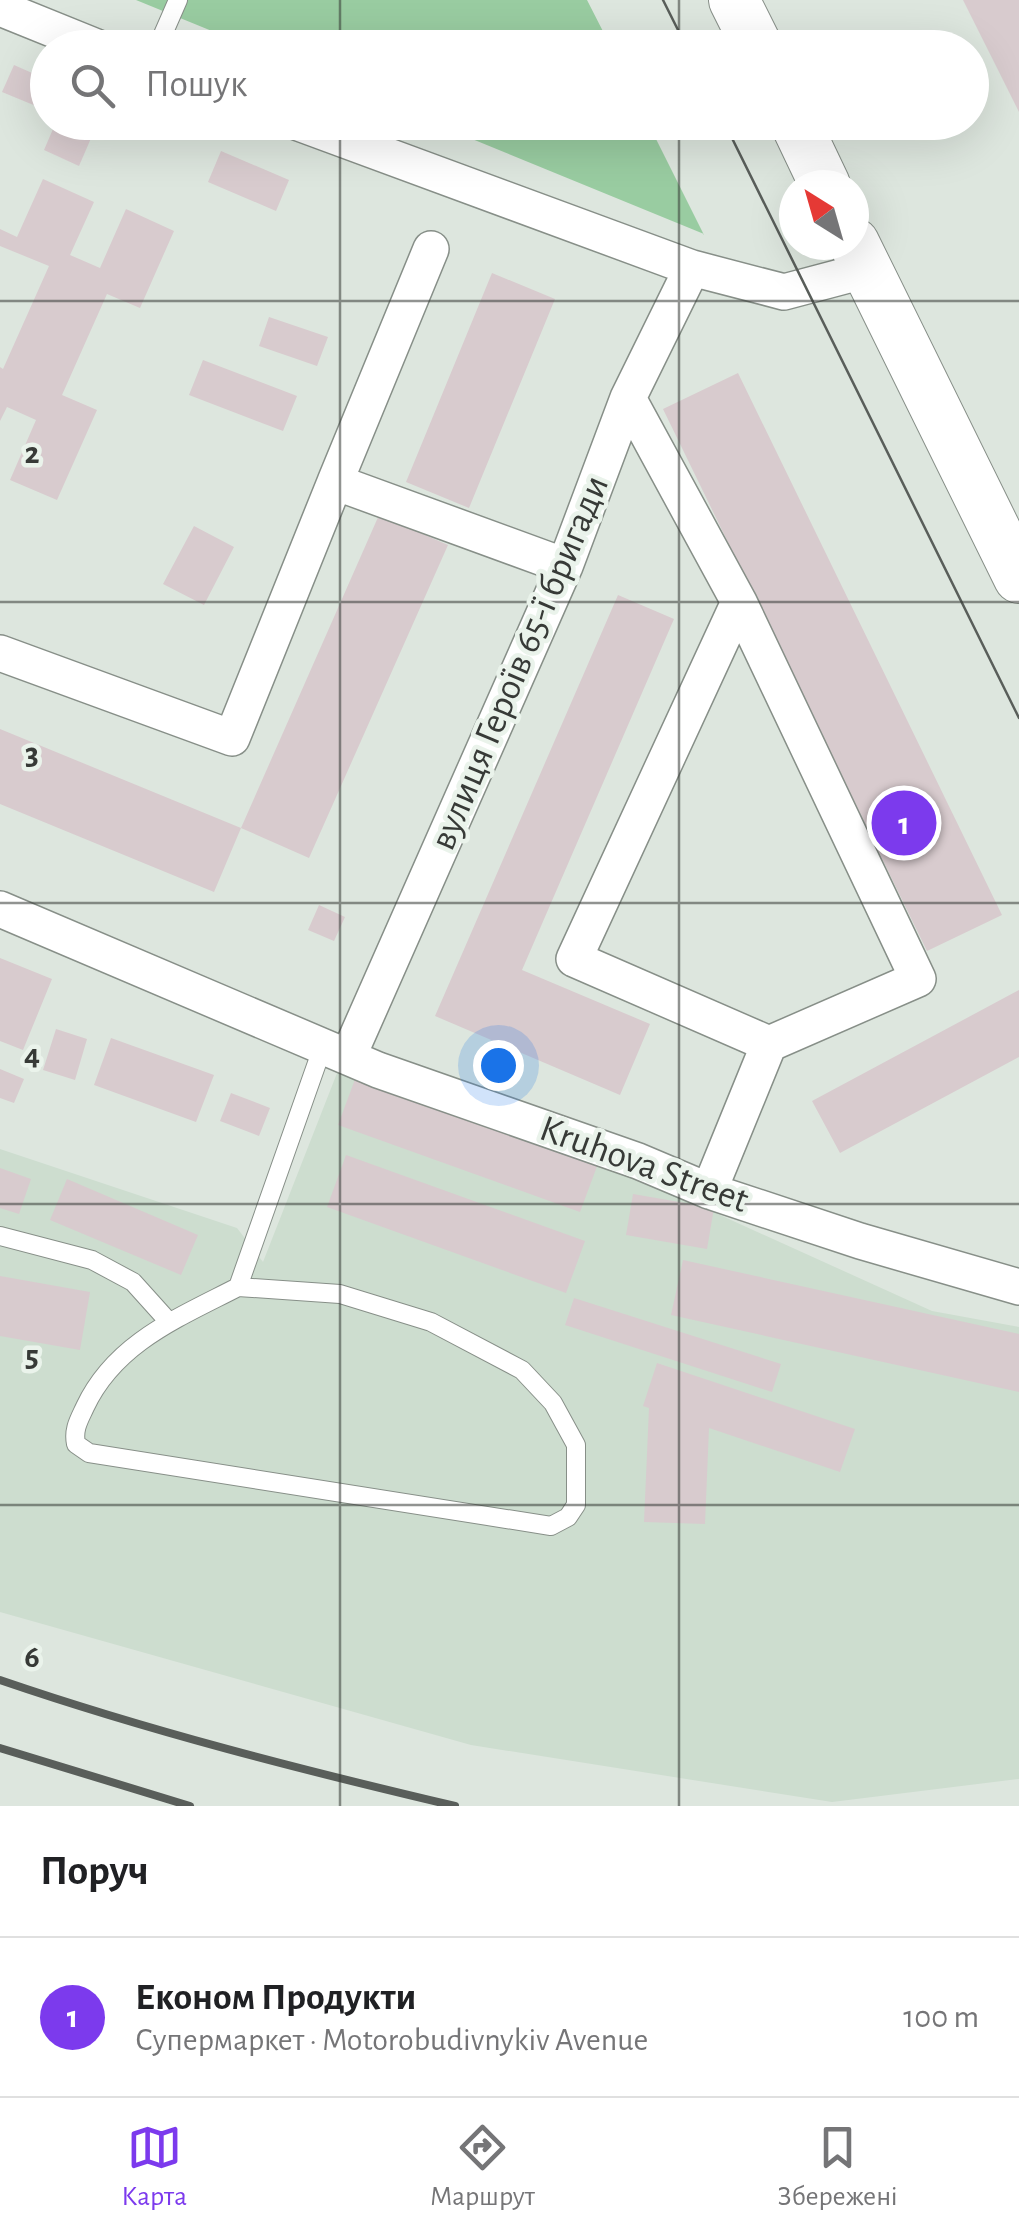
<!DOCTYPE html>
<html lang="uk">
<head>
<meta charset="utf-8">
<style>
	body { margin:0; font-family:"Alegreya Sans",sans-serif; background:#f2f2f2; color:#202124 }
	.compass { position:absolute; left:779px; top:170px; width:90px; height:90px; border-radius:50%; background:#fff; box-shadow:0 10px 40px #0002; rotate:323deg }
	.you { position:absolute; left:498px; top:1065px; width:35px; height:35px; margin:-25px; border:8px solid #fff; border-radius:50%; background:#1a73e8; box-shadow:0 0 0 15px #1a73e833 }
	.badge { display:grid; place-items:center; width:65px; height:65px; border-radius:50%; background:#7c3aed; color:#fff; font-size:32px; font-weight:700 }
	.pin { position:absolute; translate:-50% -50%; border:5px solid #fff; box-shadow:0 2px 10px #0006 }
	.list { margin:0; padding:0; list-style:none }
	h2 { display:flex; justify-content:space-between; align-items:center; height:130px; margin:0; padding:0 40px; font-size:42px }
	h2 small { font-size:32px; font-weight:400; color:#757577 }
	.list li { display:grid; grid-template-columns:65px 1fr auto; gap:30px; align-items:center; box-sizing:border-box; height:160px; padding:0 40px; border-top:2px solid #e0e0e0 }
	.list b { display:block; font-size:38px; white-space:nowrap }
	.list p { margin:0; font-size:32px; white-space:nowrap; color:#757577 }
	.list em { font-size:32px; font-style:normal; color:#757577 }
	.icon { flex:none; width:55px; height:55px; fill:none; stroke:currentColor; stroke-width:2; stroke-linecap:round; stroke-linejoin:round }
	.map { position:relative; flex:none; width:1019px; height:1806px; overflow:hidden }
	.search { position:absolute; background:#fff; box-shadow:0 10px 40px #0002; left:30px; right:30px; top:30px; height:110px; display:flex; align-items:center; gap:25px; box-sizing:border-box; padding:0 35px; border-radius:55px; color:#757577; font-size:38px }
	.sheet { height:290px; background:#fff }
	nav { display:flex; justify-content:space-around; align-items:center; box-sizing:border-box; height:140px; border-top:2px solid #e0e0e0; background:#fff; font-size:28px; color:#757577 }
	nav a { display:grid; justify-items:center; gap:5px }
	nav .on { color:#7c3aed }
	.map>svg:first-child { display:block }
	.built { fill:#cdddcf }
	.green { fill:#99cca1 }
	.building { fill:#d8cbce }
	.lines { fill:none; stroke-linecap:round; stroke-linejoin:round }
	.lane-casing { stroke:#878f88; stroke-width:20 }
	.street-casing { stroke:#878f88; stroke-width:38 }
	.secondary-casing { stroke:#878f88; stroke-width:52 }
	.lane { stroke:#fff; stroke-width:18 }
	.street { stroke:#fff; stroke-width:35 }
	.secondary { stroke:#fff; stroke-width:50 }
	.tram { stroke:#595e5a; stroke-width:2.5 }
	.rail { stroke:#595e5a; stroke-width:8 }
	.grid { fill:none; stroke:#373a37; stroke-width:2.5; stroke-opacity:0.55 }
	.labels { text-anchor:middle; dominant-baseline:central; stroke-width:9; stroke-linejoin:round; paint-order:stroke }
	.street-label { font-size:38px; fill:#373a37; stroke:#eaf3eb }
	.grid-label { font-size:32px; text-anchor:middle; font-weight:bold; fill:#373a37; stroke:#eaf3eb; stroke-width:9; stroke-linejoin:round; paint-order:stroke }
</style>
</head>
<body>
<div class="map">
<svg width="1019" height="1806" viewBox="0 0 1019 1806">
	<rect width="100%" height="100%" fill="#dde6de"/>
	<path class="built" d="M 339,1068 L 623,1171 L 932,1311 L 1019,1327 L 1019,1779 L 832,1802 L 471,1745 L 0,1612 L 0,1149 L 237,1228 L 263,1262 Z"/>
	<path class="green" d="M 136,0 L 587,0 L 611,47 L 251,47 Z
		M 433,123 L 648,123 L 704,235 L 704,234 Z"/>
	<path class="building" d="M 963,0 L 1019,0 L 1019,112 Z
		M 14,65 L 48,80 L 48,111 L 2,92 Z
		M 56,122 L 98,122 L 79,166 L 44,150 Z
		M 221,151 L 289,180 L 276,211 L 208,182 Z
		M 43,179 L 94,202 L 70,255 L 100,268 L 126,209 L 174,231 L 140,308 L 107,294 L 62,395 L 97,410 L 57,500 L 10,480 L 36,420 L 7,407 L 0,421 L 0,367 L 3,369 L 49,266 L 0,246 L 0,229 L 17,237 Z
		M 492,273 L 555,299 L 469,508 L 406,482 Z
		M 269,317 L 328,337 L 317,366 L 259,346 Z
		M 203,360 L 297,396 L 283,431 L 189,395 Z
		M 738,373 L 1002,915 L 927,951 L 663,409 Z
		M 379,515 L 448,545 L 309,858 L 241,828 Z
		M 194,526 L 234,547 L 204,605 L 163,584 Z
		M 618,595 L 674,619 L 522,970 L 650,1024 L 620,1095 L 435,1016 Z
		M 0,729 L 241,828 L 214,892 L 0,804 Z
		M 319,905 L 345,917 L 334,941 L 308,930 Z
		M 0,958 L 52,979 L 23,1050 L 0,1041 Z
		M 1019,990 L 1019,1057 L 840,1153 L 812,1101 Z
		M 56,1029 L 87,1039 L 75,1080 L 43,1070 Z
		M 111,1038 L 214,1075 L 196,1122 L 94,1085 Z
		M 0,1069 L 24,1079 L 14,1103 L 0,1098 Z
		M 357,1074 L 599,1161 L 580,1212 L 338,1125 Z
		M 231,1093 L 270,1108 L 259,1136 L 220,1121 Z
		M 346,1155 L 585,1241 L 566,1293 L 327,1207 Z
		M 0,1168 L 31,1179 L 19,1214 L 0,1208 Z
		M 67,1179 L 198,1235 L 181,1275 L 50,1220 Z
		M 633,1194 L 714,1208 L 707,1249 L 626,1235 Z
		M 683,1260 L 1019,1334 L 1019,1392 L 671,1315 Z
		M 0,1276 L 90,1292 L 80,1350 L 0,1336 Z
		M 574,1298 L 781,1364 L 772,1392 L 565,1325 Z
		M 657,1363 L 855,1429 L 840,1472 L 709,1428 L 705,1524 L 644,1522 L 649,1408 L 643,1406 Z"/>
	<g class="lines">
		<g class="lane-casing">
			<path id="lane" d="M 157,48 L 178,0
				M 0,1236 L 92,1260 L 133,1282 L 169,1322
				M 238,1287 C 178,1318 115,1343 85,1407 C 79,1420 73,1429 76,1444 L 89,1453 L 551,1526 L 568,1517 L 576,1505 L 576,1445 L 553,1403 L 522,1370 L 431,1322 L 340,1294 L 238,1287 L 323,1046"/>
		</g>
		<g class="street-casing">
			<path id="street" d="M 0,8 L 99,48
				M 296,122 L 692,268 L 784,292 L 867,270
				M 628,398 L 739,602 L 918,979 L 769,1044 L 709,1191
				M 335,482 L 431,249
				M 739,602 L 574,959 L 769,1044
				M 0,653 L 232,738 L 335,482 L 565,566
				M 0,909 L 378,1070 L 638,1161 L 709,1191 L 860,1241 L 1019,1287
				M 348,1057 L 565,566 L 628,398 L 692,268"/>
		</g>
		<g class="secondary-casing">
			<path id="secondary" d="M 734,0 L 758,48
				M 795,122 L 825,185
				M 854,243 L 1019,578"/>
		</g>
		<use href="#lane" class="lane"/>
		<use href="#street" class="street"/>
		<use href="#secondary" class="secondary"/>
		<path class="tram" d="M 663,0 L 687,48
			M 724,122 L 1019,718"/>
		<path class="rail" d="M 0,1680 C 149,1731 302,1770 455,1806
			M 0,1748 L 190,1806"/>
	</g>
	<path class="grid" d="M 340,0 L 340,48M 679,0 L 679,48M 340,122 L 340,1806M 679,122 L 679,1806M 0,301 L 1019,301M 0,602 L 1019,602M 0,903 L 1019,903M 0,1204 L 1019,1204M 0,1505 L 1019,1505"/>
	<g class="labels">
		<g class="street-label">
			<text transform="translate(520 663) rotate(-67)">вулиця Героїв 65-ї бригади</text>
			<text transform="translate(644 1165) rotate(20)">Kruhova Street</text>
		</g>
	</g>
	<g class="grid-label">
		<text x="32" y="463">2</text>
		<text x="32" y="764">3</text>
		<text x="32" y="1065">4</text>
		<text x="32" y="1366">5</text>
		<text x="32" y="1667">6</text>
	</g>
</svg>
<svg class="compass" viewBox="-18 -18 36 36"><path d="M0-13l5 13h-10z" fill="#e53935"/><path d="M0 13l5-13h-10z" fill="#757577"/></svg>
<div class="you"></div>
<div class="pin badge" style="left:904px;top:823px">1</div>
<div class="search"><svg class="icon" aria-label="search" viewBox="0 0 24 24"><circle cx="10" cy="10" r="6"/><path d="M15 15l6 6"/></svg>Пошук</div>
</div>
<section class="sheet">
<h2>Поруч<small></small></h2>
<ul class="list">
<li><span class="badge">1</span><div><b>Економ Продукти</b><p>Супермаркет · Motorobudivnykiv Avenue</p></div><em>100 m</em></li>
</ul>
</section>
<nav>
<a class="on"><svg class="icon" aria-label="map" viewBox="0 0 24 24"><path d="M3 6l6-2 6 2 6-2v14l-6 2-6-2-6 2zM9 4v14M15 6v14"/></svg>Карта</a>
<a><svg class="icon" aria-label="directions" viewBox="0 0 24 24"><path d="M12 3l9 9-9 9-9-9zM9 14v-3h6M13 9l2 2-2 2"/></svg>Маршрут</a>
<a><svg class="icon" aria-label="saved" viewBox="0 0 24 24"><path d="M7 4h10v16l-5-4-5 4z"/></svg>Збережені</a>
</nav>
</body>
</html>
